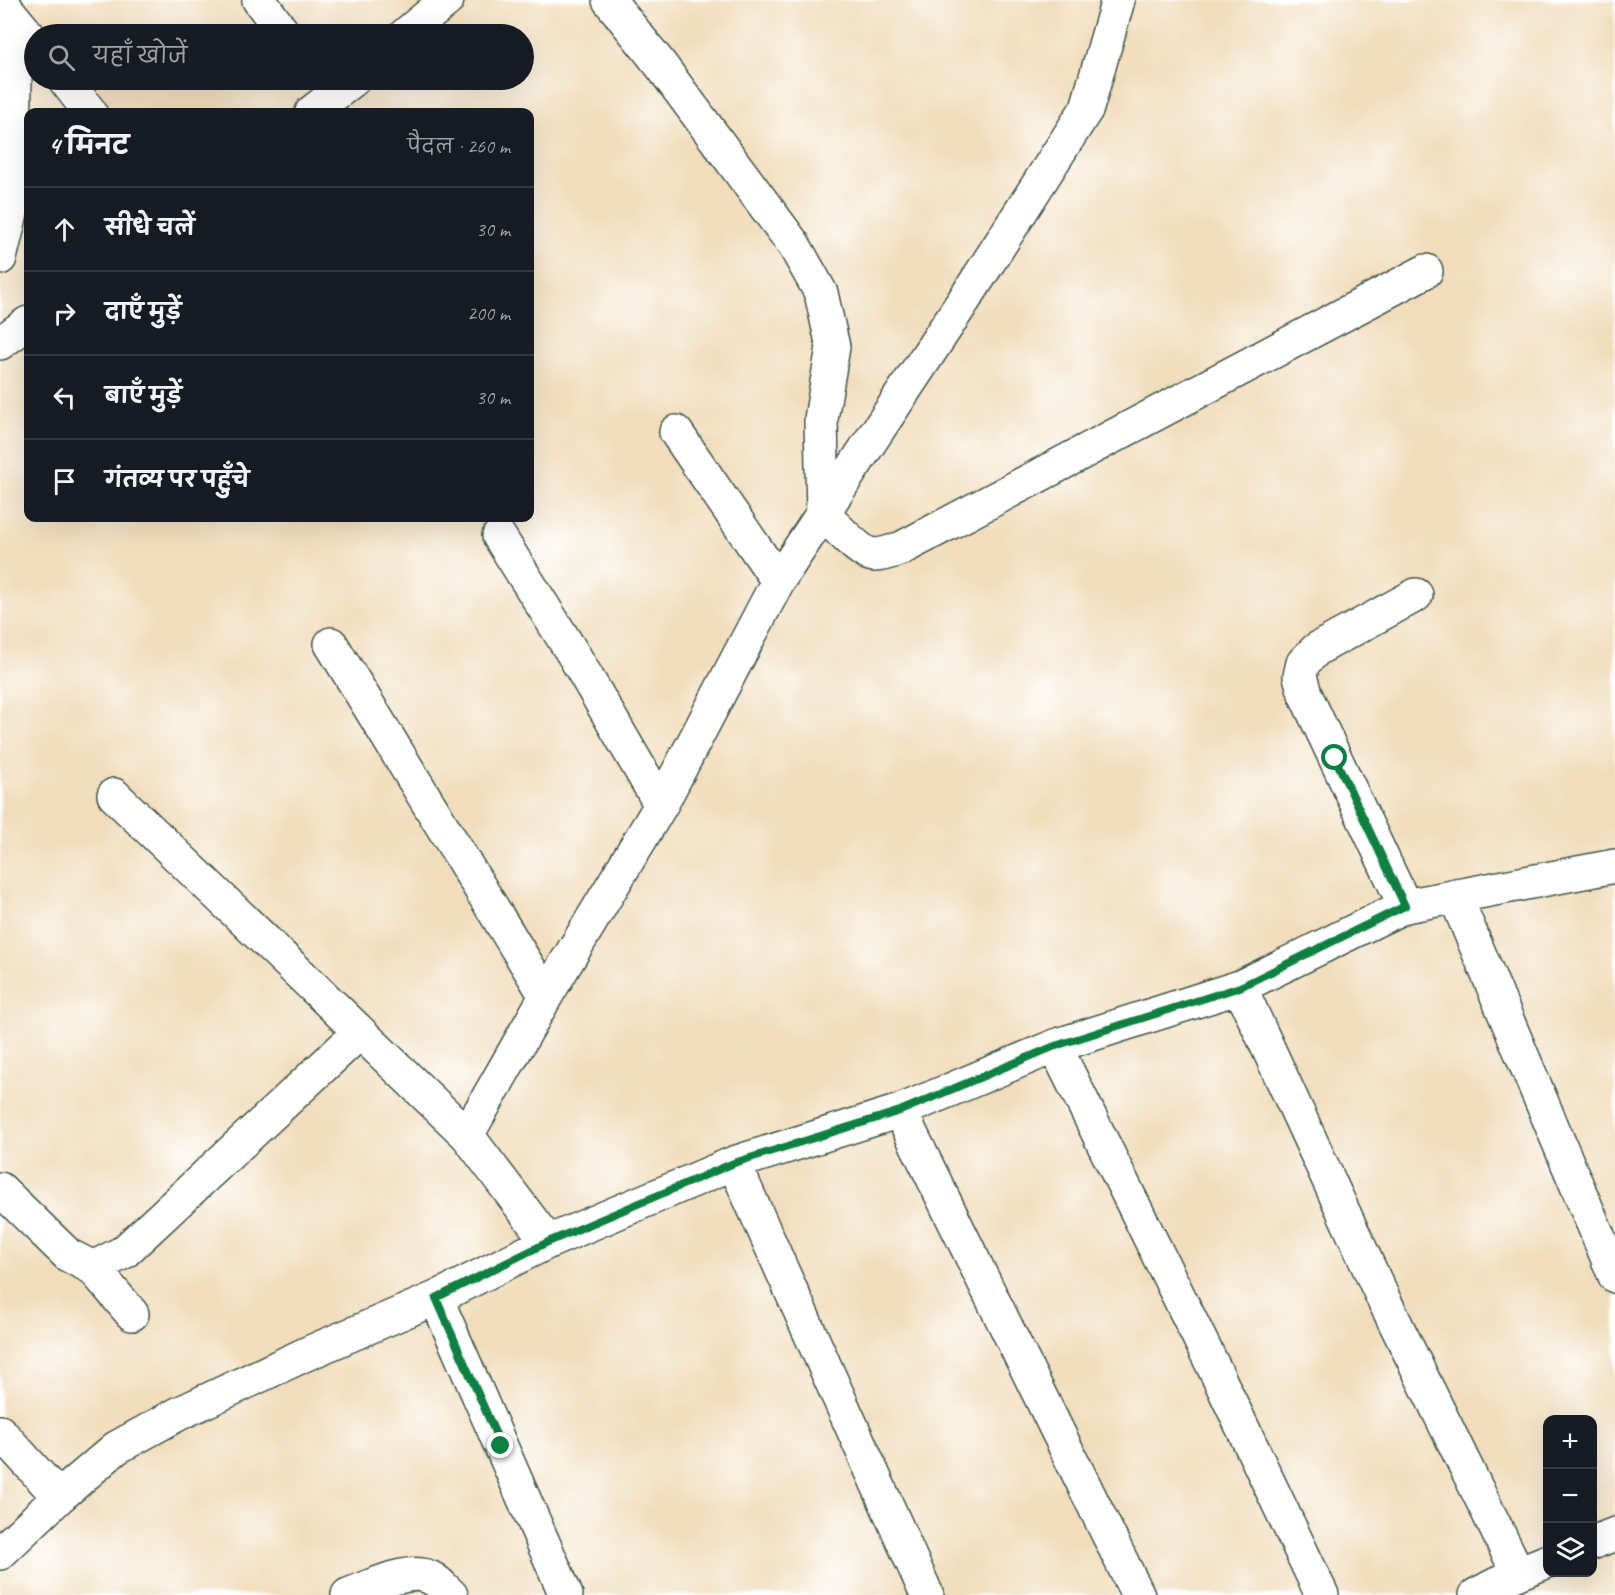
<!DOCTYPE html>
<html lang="hi">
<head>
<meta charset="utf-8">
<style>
	body { margin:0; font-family:Caveat,"Playpen Sans Deva",sans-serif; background:#242831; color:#f1f3f6 }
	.controls { position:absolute; right:18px; bottom:18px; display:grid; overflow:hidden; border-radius:12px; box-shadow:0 6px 24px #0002 }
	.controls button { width:54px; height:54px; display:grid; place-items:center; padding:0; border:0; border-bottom:2px solid #363941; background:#171b24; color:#f1f3f6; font:30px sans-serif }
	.stop { position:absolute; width:18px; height:18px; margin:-14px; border:4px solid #0b8043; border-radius:50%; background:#fff }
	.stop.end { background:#0b8043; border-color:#fff; box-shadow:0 2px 6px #0008 }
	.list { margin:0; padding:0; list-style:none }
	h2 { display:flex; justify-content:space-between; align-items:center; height:78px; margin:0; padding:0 24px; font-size:26px }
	h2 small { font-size:20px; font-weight:400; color:#9ea1a6 }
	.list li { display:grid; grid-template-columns:39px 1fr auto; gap:18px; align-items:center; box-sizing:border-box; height:84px; padding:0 24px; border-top:2px solid #363941 }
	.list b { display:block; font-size:22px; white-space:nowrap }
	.list em { font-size:20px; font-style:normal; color:#9ea1a6 }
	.icon { flex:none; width:33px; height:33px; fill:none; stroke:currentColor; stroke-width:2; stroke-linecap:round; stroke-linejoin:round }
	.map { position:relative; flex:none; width:1615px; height:1595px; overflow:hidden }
	.search { position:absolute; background:#171b24; box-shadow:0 6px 24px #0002; left:24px; top:24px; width:510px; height:66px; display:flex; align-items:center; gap:15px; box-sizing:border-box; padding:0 21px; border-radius:33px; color:#9ea1a6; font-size:22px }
	.panel { position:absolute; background:#171b24; box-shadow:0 6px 24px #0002; left:24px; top:108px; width:510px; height:414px; border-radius:12px }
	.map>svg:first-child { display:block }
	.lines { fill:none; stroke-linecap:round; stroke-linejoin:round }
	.minor-casing { stroke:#3e5548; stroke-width:36 }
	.minor { stroke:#fff; stroke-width:33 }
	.route { stroke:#0b8043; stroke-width:8 }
</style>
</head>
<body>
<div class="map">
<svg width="1615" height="1595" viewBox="0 0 1615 1595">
	<rect width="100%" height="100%" fill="#fff"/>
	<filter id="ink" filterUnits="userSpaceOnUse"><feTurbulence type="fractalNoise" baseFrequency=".0167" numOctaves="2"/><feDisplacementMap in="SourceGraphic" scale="12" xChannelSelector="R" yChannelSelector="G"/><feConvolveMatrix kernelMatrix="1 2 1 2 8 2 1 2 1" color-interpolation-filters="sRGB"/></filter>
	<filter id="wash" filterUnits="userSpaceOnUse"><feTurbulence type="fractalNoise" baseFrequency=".008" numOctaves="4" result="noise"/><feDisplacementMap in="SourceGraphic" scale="24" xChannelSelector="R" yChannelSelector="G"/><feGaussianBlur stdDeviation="1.35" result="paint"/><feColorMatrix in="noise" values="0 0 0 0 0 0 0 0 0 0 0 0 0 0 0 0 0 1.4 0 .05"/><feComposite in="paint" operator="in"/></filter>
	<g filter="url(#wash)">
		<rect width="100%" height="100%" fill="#f1ddbc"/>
	</g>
	<g filter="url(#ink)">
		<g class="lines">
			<g class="minor-casing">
				<path id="minor" d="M 259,0 L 284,34
					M 609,0 L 660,64 L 794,245 L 821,293 L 833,347 L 821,419 L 823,514 C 834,524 860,554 874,555 C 883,555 894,551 902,548 L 1426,271
					M 0,1 L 34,42
					M 0,30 L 15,70 L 14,201 L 0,258
					M 406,34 L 447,0
					M 65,80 L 90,112
					M 312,112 L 353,80
					M 0,343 L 28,323
					M 676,432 L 778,581
					M 499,536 L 575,657 L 661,805
					M 331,644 L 546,996
					M 114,795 L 467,1135 L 548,1242
					M 1455,896 L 1615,1276
					M 1405,906 L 1305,694 L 1300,676 L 1303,663 L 1317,649 L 1416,595
					M 1240,987 L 1382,1296 L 1518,1573
					M 1055,1046 L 1216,1372 L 1322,1595
					M 900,1111 L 1138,1595
					M 467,1135 L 546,996 L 661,805 L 778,581 L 972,288 L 1087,108 L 1118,0
					M 734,1163 L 927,1595
					M 0,1189 L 68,1255 L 93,1268 L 124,1252 L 360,1032
					M 93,1268 L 132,1314
					M 436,1298 L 566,1595
					M 0,1432 L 59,1497
					M 1592,1543 L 1615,1534
					M 0,1553 L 59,1497 L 116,1448 L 178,1414 L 306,1354 L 436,1298 L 548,1242 L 734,1163 L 900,1111 L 1055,1046 L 1240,987 L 1405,906 L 1615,866
					M 348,1595 C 370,1587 412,1565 433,1579 C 440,1583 445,1590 451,1595
					M 1476,1595 L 1518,1573 L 1548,1561"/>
			</g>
			<use href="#minor" class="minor"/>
		</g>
	</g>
	<g class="lines" filter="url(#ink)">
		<path class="route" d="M 501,1446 L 436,1298 L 548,1242 L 734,1163 L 900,1111 L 1055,1046 L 1240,987 L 1405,906 L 1335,758"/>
	</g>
</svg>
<div class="controls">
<button>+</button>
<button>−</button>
<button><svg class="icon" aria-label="layers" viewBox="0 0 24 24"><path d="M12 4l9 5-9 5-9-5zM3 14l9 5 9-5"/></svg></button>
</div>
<div class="stop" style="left:1335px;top:758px"></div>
<div class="stop end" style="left:501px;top:1446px"></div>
<div class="search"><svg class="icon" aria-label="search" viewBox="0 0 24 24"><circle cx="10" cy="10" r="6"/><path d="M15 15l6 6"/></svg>यहाँ खोजें</div>
<section class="panel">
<h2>4 मिनट<small>पैदल · 260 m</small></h2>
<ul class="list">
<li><svg class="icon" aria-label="ahead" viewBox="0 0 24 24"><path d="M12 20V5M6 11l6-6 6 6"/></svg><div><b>सीधे चलें</b></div><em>30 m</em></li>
<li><svg class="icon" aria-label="right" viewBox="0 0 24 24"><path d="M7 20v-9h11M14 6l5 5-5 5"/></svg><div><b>दाएँ मुड़ें</b></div><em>200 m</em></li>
<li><svg class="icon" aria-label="left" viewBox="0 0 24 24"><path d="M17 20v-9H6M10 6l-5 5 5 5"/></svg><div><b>बाएँ मुड़ें</b></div><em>30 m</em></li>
<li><svg class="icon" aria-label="arrive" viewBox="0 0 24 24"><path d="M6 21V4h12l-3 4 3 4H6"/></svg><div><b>गंतव्य पर पहुँचे</b></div></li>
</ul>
</section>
</div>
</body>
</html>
